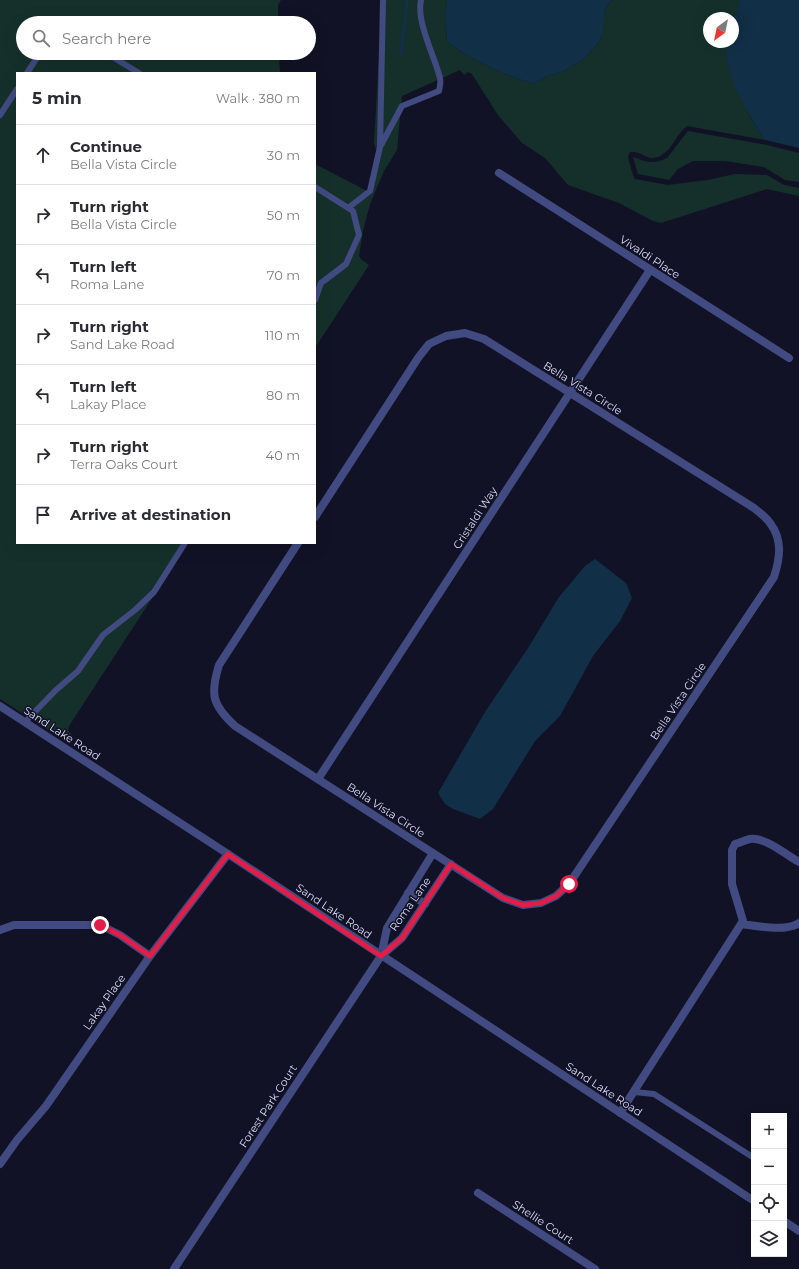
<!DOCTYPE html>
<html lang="en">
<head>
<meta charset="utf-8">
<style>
	body { margin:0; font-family:Montserrat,sans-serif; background:#f7f7f7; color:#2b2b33 }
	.controls { position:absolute; right:12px; bottom:12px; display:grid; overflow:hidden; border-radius:0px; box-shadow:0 4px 16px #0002 }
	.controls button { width:36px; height:36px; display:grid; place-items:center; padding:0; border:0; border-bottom:1px solid #e1e1e2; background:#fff; color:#2b2b33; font:20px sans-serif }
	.compass { position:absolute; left:703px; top:12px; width:36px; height:36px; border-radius:50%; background:#fff; box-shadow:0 4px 16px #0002; rotate:213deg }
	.stop { position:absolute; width:12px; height:12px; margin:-9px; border:3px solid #e11d48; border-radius:50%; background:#fff }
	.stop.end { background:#e11d48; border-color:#fff; box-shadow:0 1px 4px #0008 }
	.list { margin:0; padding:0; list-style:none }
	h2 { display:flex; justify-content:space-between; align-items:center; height:52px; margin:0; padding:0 16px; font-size:17px }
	h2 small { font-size:13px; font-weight:400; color:#7c7c81 }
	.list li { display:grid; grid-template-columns:26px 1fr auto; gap:12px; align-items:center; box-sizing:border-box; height:60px; padding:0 16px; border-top:1px solid #e1e1e2 }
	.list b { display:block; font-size:15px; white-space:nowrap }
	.list p { margin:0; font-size:13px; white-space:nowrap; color:#7c7c81 }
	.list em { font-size:13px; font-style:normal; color:#7c7c81 }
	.icon { flex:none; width:22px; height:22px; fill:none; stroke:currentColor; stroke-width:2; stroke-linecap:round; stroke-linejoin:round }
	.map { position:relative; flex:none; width:799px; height:1269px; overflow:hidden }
	.search { position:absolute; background:#fff; box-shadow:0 4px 16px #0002; left:16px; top:16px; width:300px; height:44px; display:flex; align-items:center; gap:10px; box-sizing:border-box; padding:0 14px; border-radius:22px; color:#7c7c81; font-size:15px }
	.panel { position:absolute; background:#fff; box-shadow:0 4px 16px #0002; left:16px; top:72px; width:300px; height:472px; border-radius:0px }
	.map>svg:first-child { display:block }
	.green { fill:#15302a }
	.water { fill:#112f46 }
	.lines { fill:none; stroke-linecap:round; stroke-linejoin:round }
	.stream { stroke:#112f46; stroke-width:3.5 }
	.service { stroke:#414b81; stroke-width:6 }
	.minor { stroke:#414b81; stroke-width:8 }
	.tertiary { stroke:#414b81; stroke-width:8 }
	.route { stroke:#e11d48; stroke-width:5 }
	.labels { text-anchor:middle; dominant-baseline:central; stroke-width:3; stroke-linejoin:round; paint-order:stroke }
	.street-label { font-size:11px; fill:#daddfc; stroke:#121226 }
</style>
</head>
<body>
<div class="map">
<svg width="799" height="1269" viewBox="0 0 799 1269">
	<rect width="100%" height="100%" fill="#121226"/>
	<path class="green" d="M 0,0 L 281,0 L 278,5 L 278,23 L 23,23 L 23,53 L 279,53 L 280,73 L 17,73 L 17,543 L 188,543 L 69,726 L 68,730 L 71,734 L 66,741 L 0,699 Z
		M 382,0 L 447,0 L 445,16 L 447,42 C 473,61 504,75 534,84 L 545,77 L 564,71 L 585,58 L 600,41 L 605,9 L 612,0 L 738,0 L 741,4 L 733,18 L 709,18 L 709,42 L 725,42 L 726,54 L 749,115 L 763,138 L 765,140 L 687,126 C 677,133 673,148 663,154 C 660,157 655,158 651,158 C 644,157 625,143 629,161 C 631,167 632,174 635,179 L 668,185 L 708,180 L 735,174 L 767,175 L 784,185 L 799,188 L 799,196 L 767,189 L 661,223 L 653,221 L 619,203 L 568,185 L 545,158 L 522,143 L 498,115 L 472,74 L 468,72 L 464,75 L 460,70 L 402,96 L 397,150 L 384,171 L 370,204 L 363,231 L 359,256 L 361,259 L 369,265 L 315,348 L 315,164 L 369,192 L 377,153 L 374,143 Z
		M 688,131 L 767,145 L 799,153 L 799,182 L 785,180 L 764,167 L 725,161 L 693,161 L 678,169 L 669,180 L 638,174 L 633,157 C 647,162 652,165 667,158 Z"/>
	<path class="water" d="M 447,0 L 612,0 L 605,9 L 603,29 L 600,41 L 585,58 L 564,71 L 545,77 L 534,84 C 504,75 473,61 447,42 L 445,16 Z
		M 738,0 L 799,0 L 799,148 L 765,140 L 763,138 C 745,108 726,77 725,42 L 733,42 L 733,18 L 740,4 Z
		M 595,559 L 626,583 L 632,598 L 620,621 L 593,656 L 560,716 L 535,741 L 493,809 L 480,819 L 453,809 L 445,804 L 438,793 L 485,712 L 528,648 L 559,597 L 585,566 Z"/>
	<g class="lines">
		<path class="stream" d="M 401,54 L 407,0"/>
		<path class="service" d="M 106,53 L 139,73
			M 27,73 L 40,53
			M 0,115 L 17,89
			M 380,146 L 383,0
			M 315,187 L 353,211 L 359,235 L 346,264 L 321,283 L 315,300
			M 348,208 L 370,191 L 380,147 L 402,106 L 439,91 C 440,87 441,82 440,78 C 435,57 416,22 421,0
			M 25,722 L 56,690 L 78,671 L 103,635 L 135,610 L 154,592 L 185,543
			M 634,1092 L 654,1094 L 754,1158"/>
		<path class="minor" d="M 499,173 L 789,358
			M 298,543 L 219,665 C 210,694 212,705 235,726 L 503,898 L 523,905 L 541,903 L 556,896 L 569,884 L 774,577 C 780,558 783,540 770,523 C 766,517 759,512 754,508 L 484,339 L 465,333 L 446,336 L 429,344 L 418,358 L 315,517
			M 318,779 L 650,270
			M 408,893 L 425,904
			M 741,924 C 757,926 786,932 799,923
			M 0,930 L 14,925 L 100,925 L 120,935 L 150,956
			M 381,956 L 387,928 L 433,853
			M 620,1113 L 743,921 L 732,884 L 732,850 L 735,844 C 740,843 745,840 750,839 C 766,837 786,855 799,862
			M 0,1164 L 17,1140 L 46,1106 L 150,956 L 228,854
			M 478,1193 L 595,1269
			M 174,1269 L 381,956 L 402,938 L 451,864"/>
		<path class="tertiary" d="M 0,706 L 228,854 L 754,1201
			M 784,1221 L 799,1231"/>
	</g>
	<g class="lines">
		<path class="route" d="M 100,925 L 120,935 L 150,956 L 228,854 L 381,956 L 402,938 L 451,864 L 503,898 L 523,905 L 541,903 L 556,896 L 569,884"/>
	</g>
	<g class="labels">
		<g class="street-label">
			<text transform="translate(650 257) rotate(33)">Vivaldi Place</text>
			<text transform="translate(583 388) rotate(32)">Bella Vista Circle</text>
			<text transform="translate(475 518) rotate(-57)">Cristaldi Way</text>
			<text transform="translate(678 701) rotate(-56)">Bella Vista Circle</text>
			<text transform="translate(62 733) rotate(33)">Sand Lake Road</text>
			<text transform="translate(386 810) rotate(33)">Bella Vista Circle</text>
			<text transform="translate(410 904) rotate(-55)">Roma Lane</text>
			<text transform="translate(334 911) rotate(34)">Sand Lake Road</text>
			<text transform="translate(104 1002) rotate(-55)">Lakay Place</text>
			<text transform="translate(604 1089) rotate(33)">Sand Lake Road</text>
			<text transform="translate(268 1106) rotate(-57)">Forest Park Court</text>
			<text transform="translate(543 1222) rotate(33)">Shellie Court</text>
		</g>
	</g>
</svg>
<div class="controls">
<button>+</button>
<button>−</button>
<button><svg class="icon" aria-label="locate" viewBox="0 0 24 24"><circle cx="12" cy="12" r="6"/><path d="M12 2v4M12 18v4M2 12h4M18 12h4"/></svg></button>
<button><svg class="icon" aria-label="layers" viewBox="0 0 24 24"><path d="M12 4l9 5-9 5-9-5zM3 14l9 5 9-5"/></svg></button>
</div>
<svg class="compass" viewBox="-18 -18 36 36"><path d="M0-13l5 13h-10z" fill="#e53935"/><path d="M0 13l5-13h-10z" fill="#7c7c81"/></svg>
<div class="stop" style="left:569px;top:884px"></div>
<div class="stop end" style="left:100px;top:925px"></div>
<div class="search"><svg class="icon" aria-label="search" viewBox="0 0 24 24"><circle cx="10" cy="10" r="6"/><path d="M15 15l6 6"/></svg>Search here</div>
<section class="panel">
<h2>5 min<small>Walk · 380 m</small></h2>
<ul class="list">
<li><svg class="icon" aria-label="ahead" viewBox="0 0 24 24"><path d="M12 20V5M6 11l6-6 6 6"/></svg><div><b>Continue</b><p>Bella Vista Circle</p></div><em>30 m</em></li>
<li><svg class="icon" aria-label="right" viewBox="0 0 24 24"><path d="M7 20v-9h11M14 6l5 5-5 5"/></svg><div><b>Turn right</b><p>Bella Vista Circle</p></div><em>50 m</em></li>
<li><svg class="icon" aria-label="left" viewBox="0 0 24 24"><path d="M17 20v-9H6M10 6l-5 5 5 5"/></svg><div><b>Turn left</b><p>Roma Lane</p></div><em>70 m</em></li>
<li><svg class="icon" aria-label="right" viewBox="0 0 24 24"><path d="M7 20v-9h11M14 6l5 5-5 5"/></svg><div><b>Turn right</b><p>Sand Lake Road</p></div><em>110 m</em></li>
<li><svg class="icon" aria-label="left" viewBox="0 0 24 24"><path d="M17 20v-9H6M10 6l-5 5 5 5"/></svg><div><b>Turn left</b><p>Lakay Place</p></div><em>80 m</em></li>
<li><svg class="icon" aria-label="right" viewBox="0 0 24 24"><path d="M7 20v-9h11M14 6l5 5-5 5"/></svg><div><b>Turn right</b><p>Terra Oaks Court</p></div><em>40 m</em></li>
<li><svg class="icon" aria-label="arrive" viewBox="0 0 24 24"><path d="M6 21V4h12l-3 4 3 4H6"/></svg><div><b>Arrive at destination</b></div></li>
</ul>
</section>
</div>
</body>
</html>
